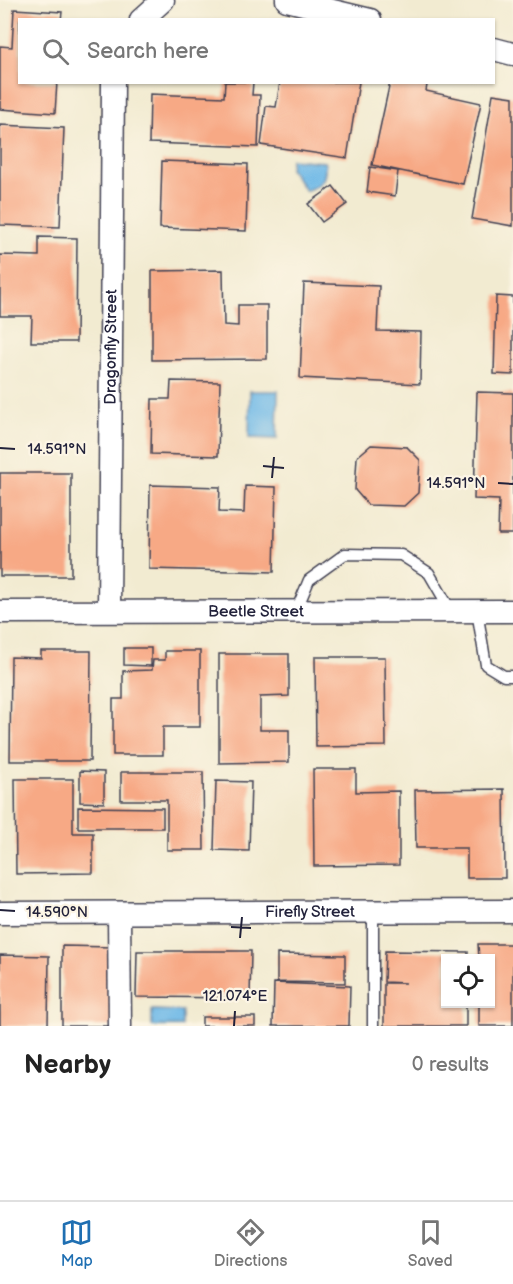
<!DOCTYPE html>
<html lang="en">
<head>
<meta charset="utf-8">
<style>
	body { margin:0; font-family:"Balsamiq Sans",sans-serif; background:#f2f2f2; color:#222 }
	.controls { position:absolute; right:18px; bottom:18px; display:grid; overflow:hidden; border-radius:0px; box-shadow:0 2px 4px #0004 }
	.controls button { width:54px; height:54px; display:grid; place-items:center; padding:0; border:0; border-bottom:2px solid #e0e0e0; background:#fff; color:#222; font:30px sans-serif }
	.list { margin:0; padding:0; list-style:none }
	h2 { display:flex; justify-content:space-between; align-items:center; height:78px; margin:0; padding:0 24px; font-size:26px }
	h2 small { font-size:20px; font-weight:400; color:#767676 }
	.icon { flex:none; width:33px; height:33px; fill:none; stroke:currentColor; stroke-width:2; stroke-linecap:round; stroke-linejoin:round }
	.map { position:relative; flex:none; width:513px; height:1026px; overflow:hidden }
	.search { position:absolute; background:#fff; box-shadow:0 2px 4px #0004; left:18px; right:18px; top:18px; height:66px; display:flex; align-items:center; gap:15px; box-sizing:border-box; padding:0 21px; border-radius:0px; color:#767676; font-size:22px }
	.sheet { height:174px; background:#fff }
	nav { display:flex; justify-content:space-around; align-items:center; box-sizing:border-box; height:84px; border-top:2px solid #e0e0e0; background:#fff; font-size:16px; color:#767676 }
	nav a { display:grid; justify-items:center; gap:3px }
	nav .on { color:#1f6fb2 }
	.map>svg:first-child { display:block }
	.water { fill:#6fb9e7; stroke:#486e91; stroke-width:1.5 }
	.building { fill:#f7a985 }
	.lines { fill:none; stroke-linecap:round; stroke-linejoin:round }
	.service-casing { stroke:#414052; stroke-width:13 }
	.minor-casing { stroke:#414052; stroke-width:25 }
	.service { stroke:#fff; stroke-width:10 }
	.minor { stroke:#fff; stroke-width:22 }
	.ticks { fill:none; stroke:#22223b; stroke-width:2 }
	.labels { text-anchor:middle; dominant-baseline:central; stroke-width:4.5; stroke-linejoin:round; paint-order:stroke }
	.street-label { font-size:16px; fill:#22223b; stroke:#fcf5e5 }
	.ticks-label { font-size:15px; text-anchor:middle; fill:#22223b; stroke:#fcf5e5; stroke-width:4.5; stroke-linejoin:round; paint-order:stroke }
</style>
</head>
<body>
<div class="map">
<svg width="513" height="1026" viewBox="0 0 513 1026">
	<rect width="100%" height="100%" fill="#fcf5e5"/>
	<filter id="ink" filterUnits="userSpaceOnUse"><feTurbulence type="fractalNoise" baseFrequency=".0167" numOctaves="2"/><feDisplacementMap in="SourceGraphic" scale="12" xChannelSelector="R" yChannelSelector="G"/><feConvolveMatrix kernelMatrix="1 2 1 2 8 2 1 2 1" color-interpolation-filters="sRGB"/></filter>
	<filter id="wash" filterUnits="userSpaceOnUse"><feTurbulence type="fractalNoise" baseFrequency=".008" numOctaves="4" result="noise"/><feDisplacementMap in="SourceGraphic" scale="24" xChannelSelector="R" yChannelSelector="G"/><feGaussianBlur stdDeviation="1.35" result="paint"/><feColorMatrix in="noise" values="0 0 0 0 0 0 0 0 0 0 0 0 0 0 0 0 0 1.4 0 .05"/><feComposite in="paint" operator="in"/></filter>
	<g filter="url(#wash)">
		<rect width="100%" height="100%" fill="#f2ebd1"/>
		<path class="water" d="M 291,159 L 325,162 C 326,181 323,183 306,191 L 290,169 Z
			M 250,391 L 278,391 L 277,439 L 249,438 Z
			M 152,1010 L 182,1011 L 182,1026 L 152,1026 Z"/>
		<g id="blocks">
			<path class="building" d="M 14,9 L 62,12 L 61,20 L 20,20 L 20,82 L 57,82 L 55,113 L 0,109 L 0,46 L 12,47 Z
				M 225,82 L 253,82 L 252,95 L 260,95 L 258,147 L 149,143 L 150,94 L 224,97 Z
				M 280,82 L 359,82 L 347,158 L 261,145 L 266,106 L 276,107 Z
				M 390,82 L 416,82 L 427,85 L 426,91 L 481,103 L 463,184 L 372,165 Z
				M 493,94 L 513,97 L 513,226 L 472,219 Z
				M 0,125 L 64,128 L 60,227 L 0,225 Z
				M 162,161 L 248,164 L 246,231 L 160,228 Z
				M 370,167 L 398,171 L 395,196 L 367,192 Z
				M 333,186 L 347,204 L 322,222 L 308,204 Z
				M 39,237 L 77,238 L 76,342 L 31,342 L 32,316 L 0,316 L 0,255 L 39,256 Z
				M 223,270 L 224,325 L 238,326 L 238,305 L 267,305 L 267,359 L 152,360 L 152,271 Z
				M 304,283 L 379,286 L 377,331 L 421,332 L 420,384 L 300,378 Z
				M 496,296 L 513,297 L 513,375 L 494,374 Z
				M 171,381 L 220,382 L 218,456 L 151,454 L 152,399 L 170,399 Z
				M 477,392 L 513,393 L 513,534 L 498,534 L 499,500 L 474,499 Z
				M 371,445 L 407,447 L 420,460 L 418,493 L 404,506 L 368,505 L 355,490 L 357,457 Z
				M 0,473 L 71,473 L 71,576 L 0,576 Z
				M 150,485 L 220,487 L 219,512 L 244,513 L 245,486 L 276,487 L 274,572 L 149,569 Z
				M 124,648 L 151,648 L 151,666 L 124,665 Z
				M 41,651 L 91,651 L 90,761 L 10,761 L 11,657 L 41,658 Z
				M 165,651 L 200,651 L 200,727 L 163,727 L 163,755 L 113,755 L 113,699 L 123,699 L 123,671 L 152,670 L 153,660 L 165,660 Z
				M 219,654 L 289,654 L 289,696 L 260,697 L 260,730 L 289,730 L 289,762 L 219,763 Z
				M 315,657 L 385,657 L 386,746 L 316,747 Z
				M 313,769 L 356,769 L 356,792 L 399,791 L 399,865 L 314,866 Z
				M 80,771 L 104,772 L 104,803 L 80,802 Z
				M 121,772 L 203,772 L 204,850 L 167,850 L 167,800 L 121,800 Z
				M 15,779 L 73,779 L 73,833 L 93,833 L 93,873 L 16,874 Z
				M 216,781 L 251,782 L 249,851 L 214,850 Z
				M 504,789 L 505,878 L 467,878 L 467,848 L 416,848 L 415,790 Z
				M 78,807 L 163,808 L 163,828 L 78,828 Z
				M 478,944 L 513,944 L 513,1026 L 479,1026 L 479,1004 L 490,1004 L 490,958 L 479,958 Z
				M 62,946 L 113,947 L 113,1026 L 62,1026 Z
				M 137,951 L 251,951 L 250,998 L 136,997 Z
				M 385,951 L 468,952 L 468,958 L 446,958 L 446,1004 L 466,1004 L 466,1026 L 384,1026 L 384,983 L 406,983 L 384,982 Z
				M 277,954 L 345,955 L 345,983 L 277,982 Z
				M 0,955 L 49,956 L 48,1026 L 0,1026 Z
				M 274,983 L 350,986 L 349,1026 L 273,1026 Z
				M 202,1017 L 255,1017 L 255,1026 L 202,1026 Z"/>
		</g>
	</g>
	<g filter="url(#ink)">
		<use href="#blocks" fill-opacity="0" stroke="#414052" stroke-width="1.5"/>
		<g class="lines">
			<g class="service-casing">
				<path id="service" d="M 296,611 L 309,580 L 345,554 L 401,555 L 429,573 L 451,611
					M 477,611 L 486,665 L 504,676 L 513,676
					M 373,1026 L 373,912"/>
			</g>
			<g class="minor-casing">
				<g id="minor">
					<path d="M 287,0 L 370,20"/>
					<path d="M 141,20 L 163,0"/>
					<path d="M 494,49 L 513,54"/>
					<path id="s1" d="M 109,611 L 113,82"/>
					<path id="s2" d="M 0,612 L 513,611"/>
					<path id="s3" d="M 0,913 L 513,911"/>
					<path d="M 119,913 L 120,1026"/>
				</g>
			</g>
			<use href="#service" class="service"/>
			<use href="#minor" class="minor"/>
		</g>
	</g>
	<path class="ticks" d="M 0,448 L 15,449M 263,466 L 284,468M 272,478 L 274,457M 498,483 L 513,484M 0,910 L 15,911M 231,927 L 251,928M 240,938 L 242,917M 234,1026 L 235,1011"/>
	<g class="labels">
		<g class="street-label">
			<text stroke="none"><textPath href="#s1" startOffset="264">Dragonfly Street</textPath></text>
			<text stroke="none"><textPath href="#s2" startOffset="256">Beetle Street</textPath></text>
			<text stroke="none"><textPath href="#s3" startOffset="310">Firefly Street</textPath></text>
		</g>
	</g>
	<g class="ticks-label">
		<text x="57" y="454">14.591°N</text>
		<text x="456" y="488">14.591°N</text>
		<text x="57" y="917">14.590°N</text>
		<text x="235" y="1001">121.074°E</text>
	</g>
</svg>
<div class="controls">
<button><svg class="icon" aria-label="locate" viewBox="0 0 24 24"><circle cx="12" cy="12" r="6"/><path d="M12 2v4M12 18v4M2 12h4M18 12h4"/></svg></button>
</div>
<div class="search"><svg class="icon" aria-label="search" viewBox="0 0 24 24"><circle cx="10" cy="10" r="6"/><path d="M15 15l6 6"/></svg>Search here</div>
</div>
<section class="sheet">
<h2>Nearby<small>0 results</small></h2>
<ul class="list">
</ul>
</section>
<nav>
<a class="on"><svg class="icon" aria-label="map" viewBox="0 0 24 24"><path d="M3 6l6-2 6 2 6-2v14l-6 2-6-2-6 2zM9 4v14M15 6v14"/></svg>Map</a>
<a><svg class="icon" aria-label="directions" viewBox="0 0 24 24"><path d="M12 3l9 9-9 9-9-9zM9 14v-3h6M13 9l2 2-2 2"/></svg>Directions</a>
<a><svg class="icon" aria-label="saved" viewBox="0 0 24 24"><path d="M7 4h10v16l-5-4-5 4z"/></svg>Saved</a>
</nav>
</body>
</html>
